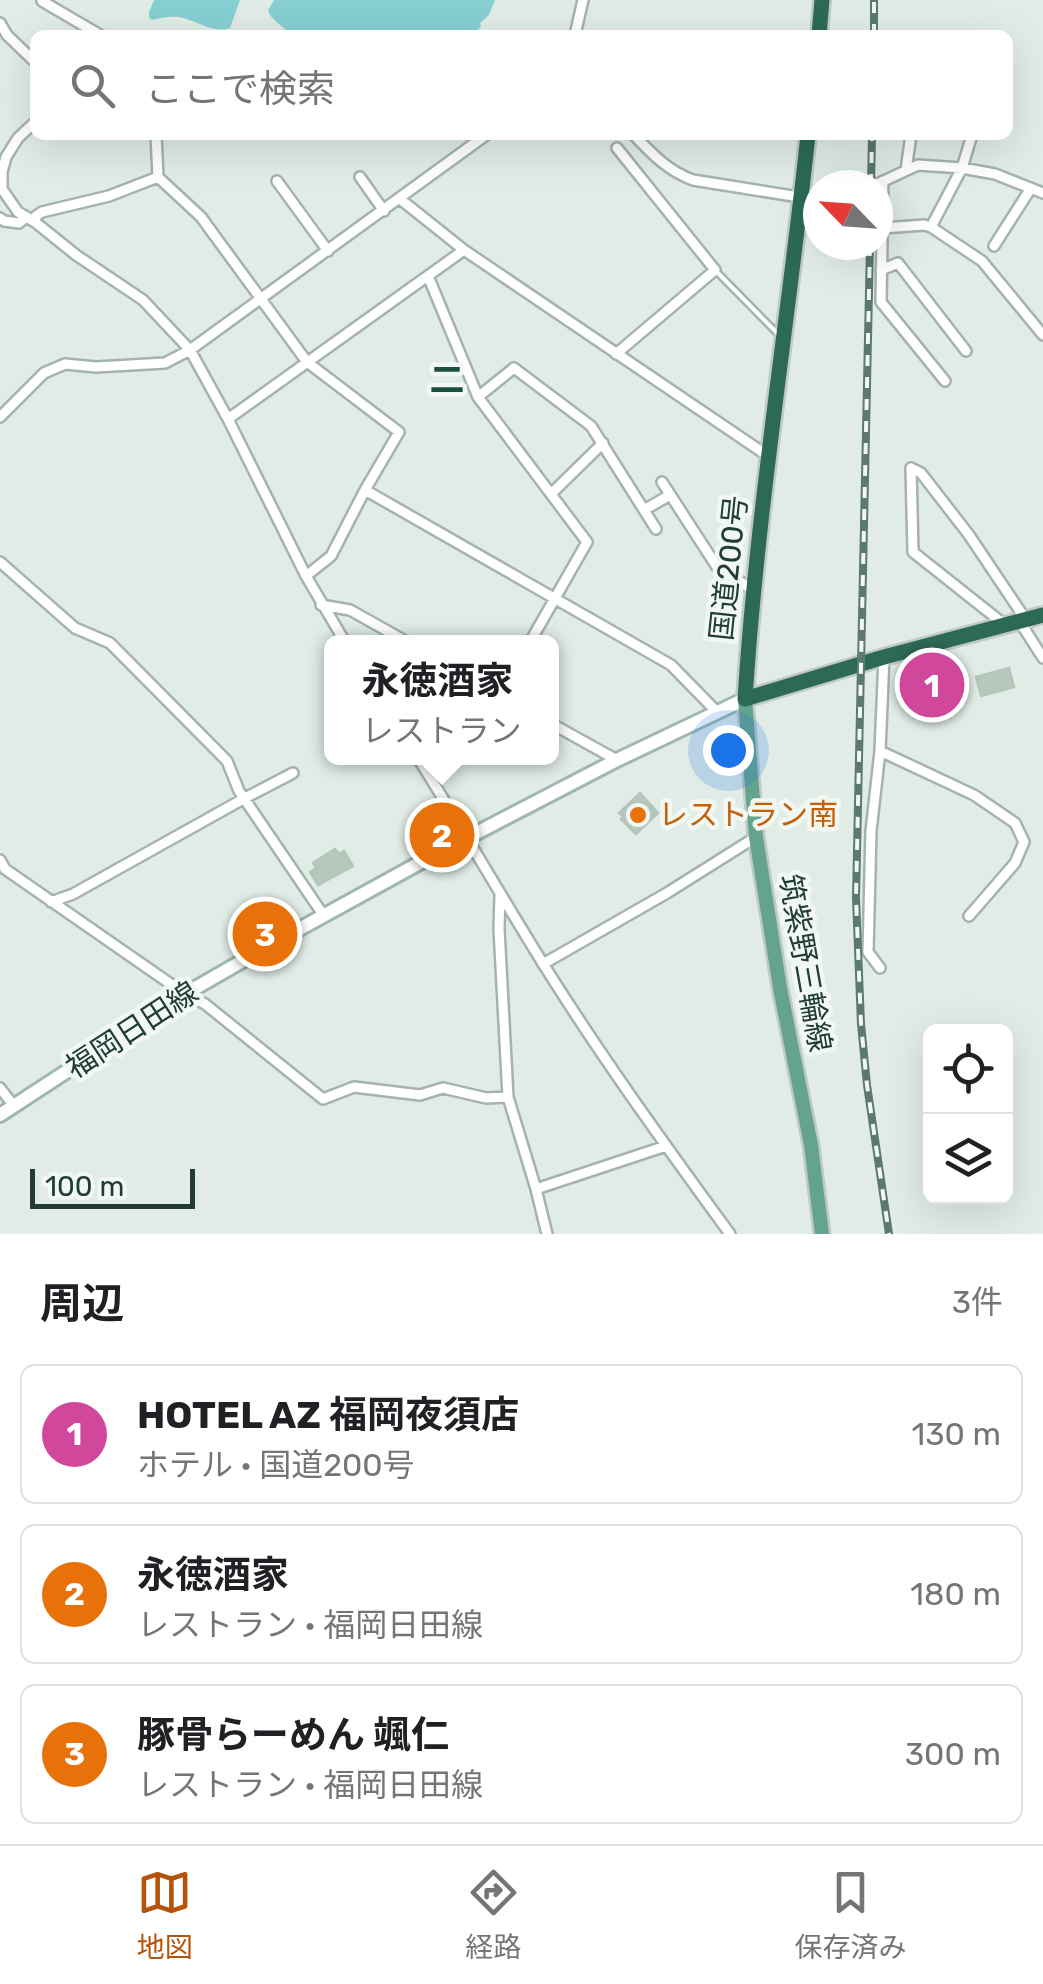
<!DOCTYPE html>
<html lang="ja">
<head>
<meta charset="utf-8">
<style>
	body { margin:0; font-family:Rubik,"Noto Sans JP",sans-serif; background:#f6f6f6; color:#202124 }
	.controls { position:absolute; right:30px; bottom:30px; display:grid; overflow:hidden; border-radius:15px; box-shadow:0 10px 40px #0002 }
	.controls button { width:90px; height:90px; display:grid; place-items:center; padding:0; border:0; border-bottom:2px solid #e0e0e0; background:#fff; color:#202124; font:50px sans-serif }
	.compass { position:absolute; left:803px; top:170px; width:90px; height:90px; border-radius:50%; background:#fff; box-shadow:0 10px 40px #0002; rotate:295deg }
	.scale { position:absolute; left:30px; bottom:25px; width:165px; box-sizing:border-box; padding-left:10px; border:5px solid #213d32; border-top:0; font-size:28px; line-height:35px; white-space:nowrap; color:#213d32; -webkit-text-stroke:8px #f1f8f4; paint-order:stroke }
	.you { position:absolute; left:728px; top:750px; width:35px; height:35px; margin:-25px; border:8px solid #fff; border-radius:50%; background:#1a73e8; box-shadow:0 0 0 15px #1a73e833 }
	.badge { display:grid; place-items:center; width:65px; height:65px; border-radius:50%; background:#b45309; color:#fff; font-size:32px; font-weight:700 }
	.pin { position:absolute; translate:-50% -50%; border:5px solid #fff; box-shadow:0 2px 10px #0006 }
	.popup { position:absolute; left:324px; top:635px; width:235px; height:130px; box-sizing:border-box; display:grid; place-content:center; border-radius:15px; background:#fff; filter:drop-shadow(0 2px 8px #0005); font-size:32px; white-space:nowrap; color:#757577 }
	.popup b { font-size:38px; color:#202124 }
	.popup::after { content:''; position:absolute; left:50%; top:100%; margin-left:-20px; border:20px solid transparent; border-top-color:#fff }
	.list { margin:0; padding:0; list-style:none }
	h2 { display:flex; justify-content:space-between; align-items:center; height:130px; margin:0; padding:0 40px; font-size:42px }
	h2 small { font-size:32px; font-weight:400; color:#757577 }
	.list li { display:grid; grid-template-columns:65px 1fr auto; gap:30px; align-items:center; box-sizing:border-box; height:140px; margin:0 20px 20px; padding:0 20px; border:2px solid #e0e0e0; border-radius:15px }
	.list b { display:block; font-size:38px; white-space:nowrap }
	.list p { margin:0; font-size:32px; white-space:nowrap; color:#757577 }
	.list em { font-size:32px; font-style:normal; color:#757577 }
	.icon { flex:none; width:55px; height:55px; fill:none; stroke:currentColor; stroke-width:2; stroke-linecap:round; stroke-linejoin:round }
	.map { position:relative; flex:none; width:1043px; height:1234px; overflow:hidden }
	.search { position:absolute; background:#fff; box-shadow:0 10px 40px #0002; left:30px; right:30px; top:30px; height:110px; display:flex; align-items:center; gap:25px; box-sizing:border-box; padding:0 35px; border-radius:15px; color:#757577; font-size:38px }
	.sheet { height:610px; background:#fff }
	nav { display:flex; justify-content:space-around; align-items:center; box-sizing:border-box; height:140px; border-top:2px solid #e0e0e0; background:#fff; font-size:28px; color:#757577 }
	nav a { display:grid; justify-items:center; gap:5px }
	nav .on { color:#b45309 }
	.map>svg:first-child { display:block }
	.water { fill:#87cfd3 }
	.building { fill:#b6c7be; stroke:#b3c6bc; stroke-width:2.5 }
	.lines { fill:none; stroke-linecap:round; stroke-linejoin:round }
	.lane-casing { stroke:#a4b4ac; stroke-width:9 }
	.street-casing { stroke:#a4b4ac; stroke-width:14 }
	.secondary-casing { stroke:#9fb8ac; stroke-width:18 }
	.primary-casing { stroke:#c1c9c6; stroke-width:19 }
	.highway-casing { stroke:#c1c9c6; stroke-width:20 }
	.lane { stroke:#fff; stroke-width:4 }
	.street { stroke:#fff; stroke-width:9 }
	.secondary { stroke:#fff; stroke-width:12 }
	.primary { stroke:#64a38c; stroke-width:14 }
	.highway { stroke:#2c6a56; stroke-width:15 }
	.rail-casing { stroke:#5b796d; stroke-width:8 }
	.rail { stroke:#f1f8f4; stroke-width:4; stroke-dasharray:11; stroke-linecap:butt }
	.food-dot { fill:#e8710a; stroke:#f1f8f4; stroke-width:4 }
	.labels { text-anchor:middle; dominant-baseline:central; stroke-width:9; stroke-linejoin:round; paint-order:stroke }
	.street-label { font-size:30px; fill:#213d32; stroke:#f1f8f4 }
	.food-label { font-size:30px; fill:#c56008; stroke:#f1f8f4; text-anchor:start }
	.quarter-label { font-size:35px; font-weight:bold; fill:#1c4f3e; stroke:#f1f8f4 }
</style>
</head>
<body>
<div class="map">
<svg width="1043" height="1234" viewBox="0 0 1043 1234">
	<rect width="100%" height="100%" fill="#e1ece6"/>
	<path class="water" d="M 154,0 L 240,0 L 230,28 C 213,34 196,20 179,17 C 169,16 161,18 152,20 L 149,18 L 149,12 Z
		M 274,0 L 495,0 L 489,15 L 480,23 L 481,27 L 470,35 L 290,35 C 283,25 271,21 268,10 Z"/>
	<path class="building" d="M 937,666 L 946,699 L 928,704 L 918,671 Z
		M 1009,668 L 1014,687 L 981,696 L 976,677 Z
		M 640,793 L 658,813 L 636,834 L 621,819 L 623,816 L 619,813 Z
		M 335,849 L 339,854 L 344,851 L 353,866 L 318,885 L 310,872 L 316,868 L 313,863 Z"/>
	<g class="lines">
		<g class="lane-casing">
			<path id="lane" d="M 715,270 L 778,334"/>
		</g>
		<g class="street-casing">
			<path id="street" d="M 42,1 L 100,35
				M 0,23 L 7,35 L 35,62
				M 575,35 L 583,0
				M 35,122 L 18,138 L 6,157 L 2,172 L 2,189 L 18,212 L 35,222 L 76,255 L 143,300 L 190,350 L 228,419 L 306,576 L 345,642
				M 156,135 L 158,177 L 201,217 L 307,362 L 399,432 L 365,490 L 331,556 L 306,576
				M 634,135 C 652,154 668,171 693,180 L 818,200
				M 972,135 L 962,168 L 931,227 L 982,261 L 1043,335
				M 906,170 L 911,135
				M 360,177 L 384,211
				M 277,181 L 328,251
				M 883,181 L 881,302 L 945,381
				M 875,185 L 918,165 L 962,168 L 995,174 L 1043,193
				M 400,199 L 464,250 L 768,456
				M 0,218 L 4,221 L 19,223 L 26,217
				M 35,222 L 36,216 L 42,212 L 109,196 L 158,177
				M 883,228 L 924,225 L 931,227
				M 994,246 L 1031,188
				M 881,270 L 898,263 L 966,351
				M 428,276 L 478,397 L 587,542 L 530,642
				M 616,354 L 715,270 L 617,148
				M 478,397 L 514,368 L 591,426 L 656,529
				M 0,417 L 44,373 L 65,364 L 96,367 L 165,363 L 190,350 L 486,135
				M 228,419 L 464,250
				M 911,468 L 913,552 L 1005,625
				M 911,468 L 921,473 L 969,535 L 1026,620
				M 662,482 L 717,567 L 753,590
				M 365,490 L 671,665 L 717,712
				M 552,493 L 603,443
				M 644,510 L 670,495
				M 0,562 L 75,628 L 110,643 L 227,761 L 239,791 L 324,916
				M 321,605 L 350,610 L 407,642
				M 1020,622 L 1043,658
				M 552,724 L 617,760
				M 880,751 L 974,795 L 1015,823 L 1024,842 L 1015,863 L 969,916
				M 418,758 C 460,825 500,894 542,962 C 600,1055 665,1145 730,1234
				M 0,860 L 5,869 L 185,994 L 205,1004 L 323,1099 L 354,1087 L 420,1095 L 443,1088 L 486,1098 L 508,1097
				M 500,895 L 499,929 L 508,1097 L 536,1189 L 547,1234
				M 51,902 L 73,894 L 245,798 L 293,773
				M 543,964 L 667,893 L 756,837
				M 880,968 L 868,952 L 871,831 L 880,751 L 884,657
				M 0,1088 L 14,1106
				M 536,1189 L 666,1146"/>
		</g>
		<g class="secondary-casing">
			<path id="secondary" d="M 0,1115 L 185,994 L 272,944 L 434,855 L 617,760 L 745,699"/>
		</g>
		<g class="primary-casing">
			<path id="primary" d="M 745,699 L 756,837 L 780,988 L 811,1145 L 822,1234"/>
		</g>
		<g class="highway-casing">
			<path id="highway" d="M 819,35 L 822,0
				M 808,135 C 788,323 757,510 745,699 L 884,657 L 1043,615"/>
		</g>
		<use href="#lane" class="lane"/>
		<use href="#street" class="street"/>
		<use href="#secondary" class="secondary"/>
		<use href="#primary" class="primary"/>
		<use href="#highway" class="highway"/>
		<g class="rail-casing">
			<path id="rail" d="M 874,35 L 874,0
				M 871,185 L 872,135
				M 870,245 L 856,898 L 861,1024 L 867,1085 L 889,1234"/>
		</g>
		<use href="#rail" class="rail"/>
	</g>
	<circle class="food-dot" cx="638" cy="815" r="10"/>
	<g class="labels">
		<g class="street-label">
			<text transform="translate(729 568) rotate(-84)">国道200号</text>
			<text transform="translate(805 963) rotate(80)">筑紫野三輪線</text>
			<text transform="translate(132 1030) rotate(-33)">福岡日田線</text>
		</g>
		<g class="food-label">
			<text x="658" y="815">レストラン南</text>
		</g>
		<g class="quarter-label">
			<text x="447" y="380">二</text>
		</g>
	</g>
</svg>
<div class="controls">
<button><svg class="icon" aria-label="locate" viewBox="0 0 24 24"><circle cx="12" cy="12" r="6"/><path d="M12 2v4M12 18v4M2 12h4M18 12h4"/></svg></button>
<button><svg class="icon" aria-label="layers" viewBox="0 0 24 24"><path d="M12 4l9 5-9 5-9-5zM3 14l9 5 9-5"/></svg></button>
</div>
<svg class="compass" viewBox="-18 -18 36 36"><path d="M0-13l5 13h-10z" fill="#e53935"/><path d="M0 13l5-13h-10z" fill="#757577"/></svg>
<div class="scale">100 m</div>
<div class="you"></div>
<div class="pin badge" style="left:932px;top:685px;background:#d1479c">1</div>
<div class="pin badge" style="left:442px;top:835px;background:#e8710a">2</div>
<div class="popup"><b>永徳酒家</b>レストラン</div>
<div class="pin badge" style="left:265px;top:934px;background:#e8710a">3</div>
<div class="search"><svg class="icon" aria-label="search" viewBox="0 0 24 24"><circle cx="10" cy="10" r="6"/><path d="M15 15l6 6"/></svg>ここで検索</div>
</div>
<section class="sheet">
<h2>周辺<small>3件</small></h2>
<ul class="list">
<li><span class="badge" style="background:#d1479c">1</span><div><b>HOTEL AZ 福岡夜須店</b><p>ホテル · 国道200号</p></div><em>130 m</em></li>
<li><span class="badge" style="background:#e8710a">2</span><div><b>永徳酒家</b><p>レストラン · 福岡日田線</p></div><em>180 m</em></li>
<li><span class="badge" style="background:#e8710a">3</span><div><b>豚骨らーめん 颯仁</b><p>レストラン · 福岡日田線</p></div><em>300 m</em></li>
</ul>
</section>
<nav>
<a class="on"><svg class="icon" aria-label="map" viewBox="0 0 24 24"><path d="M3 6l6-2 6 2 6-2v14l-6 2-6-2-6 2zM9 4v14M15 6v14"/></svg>地図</a>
<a><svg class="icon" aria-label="directions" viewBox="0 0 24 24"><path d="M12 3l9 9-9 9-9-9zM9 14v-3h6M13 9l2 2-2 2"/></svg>経路</a>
<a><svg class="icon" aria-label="saved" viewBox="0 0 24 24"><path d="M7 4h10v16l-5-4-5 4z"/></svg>保存済み</a>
</nav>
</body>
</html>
